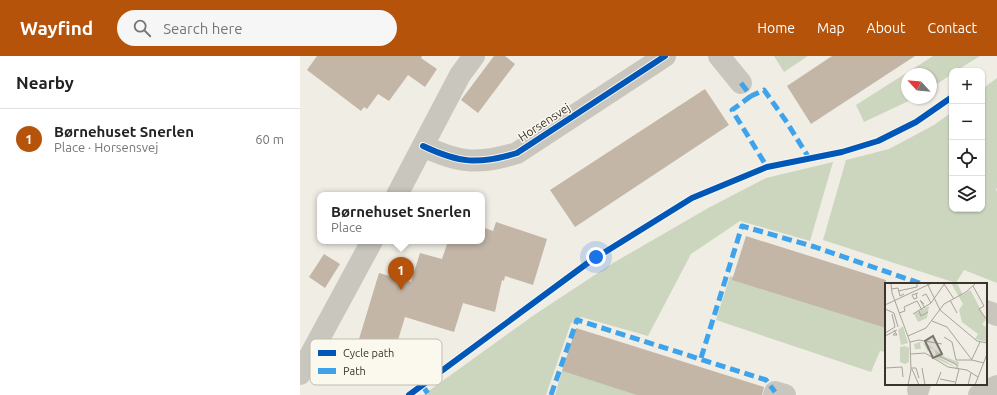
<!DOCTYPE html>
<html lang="en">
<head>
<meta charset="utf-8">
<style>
	body { margin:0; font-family:Ubuntu,sans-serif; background:#f6f6f6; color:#222 }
	.controls { position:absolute; right:12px; top:12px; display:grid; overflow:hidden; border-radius:8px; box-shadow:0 1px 3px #0004 }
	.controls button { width:36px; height:36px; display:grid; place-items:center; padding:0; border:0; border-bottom:1px solid #e0e0e0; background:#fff; color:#222; font:20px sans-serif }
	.compass { position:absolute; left:601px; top:12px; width:36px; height:36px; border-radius:50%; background:#fff; box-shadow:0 1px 3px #0004; rotate:296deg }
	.you { position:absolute; left:296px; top:201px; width:14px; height:14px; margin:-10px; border:3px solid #fff; border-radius:50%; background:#1a73e8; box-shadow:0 0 0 6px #1a73e833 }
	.badge { display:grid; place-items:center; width:26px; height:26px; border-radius:50%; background:#b45309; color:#fff; font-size:13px; font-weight:700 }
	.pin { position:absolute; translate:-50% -33px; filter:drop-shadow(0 1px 2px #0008) }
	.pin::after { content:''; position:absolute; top:21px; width:14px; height:12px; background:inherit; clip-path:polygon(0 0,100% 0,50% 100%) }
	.popup { position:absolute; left:17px; top:136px; width:168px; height:52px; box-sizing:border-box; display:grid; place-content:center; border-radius:8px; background:#fff; filter:drop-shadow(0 1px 3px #0005); font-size:13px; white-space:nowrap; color:#767676 }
	.popup b { font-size:15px; color:#222 }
	.popup::after { content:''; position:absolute; left:50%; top:100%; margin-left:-8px; border:8px solid transparent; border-top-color:#fff }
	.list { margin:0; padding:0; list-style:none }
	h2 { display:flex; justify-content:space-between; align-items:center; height:52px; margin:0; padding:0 16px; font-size:17px }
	h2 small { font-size:13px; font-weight:400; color:#767676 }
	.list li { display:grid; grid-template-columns:26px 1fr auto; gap:12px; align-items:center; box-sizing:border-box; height:60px; padding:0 16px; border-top:1px solid #e0e0e0 }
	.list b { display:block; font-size:15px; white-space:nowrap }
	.list p { margin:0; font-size:13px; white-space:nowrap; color:#767676 }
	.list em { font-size:13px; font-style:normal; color:#767676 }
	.icon { flex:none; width:22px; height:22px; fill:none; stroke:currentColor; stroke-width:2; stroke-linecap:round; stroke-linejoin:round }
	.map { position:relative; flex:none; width:697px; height:339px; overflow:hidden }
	header { display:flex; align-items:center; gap:24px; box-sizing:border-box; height:56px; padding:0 20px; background:#b45309; color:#fff }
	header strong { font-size:19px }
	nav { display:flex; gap:22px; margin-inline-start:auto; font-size:14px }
	.search { width:280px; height:36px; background:#f6f6f6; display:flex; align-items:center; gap:10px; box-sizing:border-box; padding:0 14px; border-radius:22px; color:#767676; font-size:15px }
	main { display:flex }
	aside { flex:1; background:#fff }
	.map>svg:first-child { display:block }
	.green { fill:#ccd6bf }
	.building { fill:#c3b6a7 }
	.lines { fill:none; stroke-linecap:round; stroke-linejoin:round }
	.minor { stroke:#c9c6be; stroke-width:22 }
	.quiet { stroke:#3fa3eb; stroke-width:5; stroke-dasharray:10 5; stroke-linecap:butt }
	.cycleway-casing { stroke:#fbf8ee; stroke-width:8 }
	.cycleway { stroke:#0057b8; stroke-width:6 }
	.labels { text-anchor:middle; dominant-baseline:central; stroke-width:3; stroke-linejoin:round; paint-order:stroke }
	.street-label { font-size:12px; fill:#3b342b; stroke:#fbf8ee }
	.inset-road { fill:none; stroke:#a8a39b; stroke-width:1 }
	.view { fill:#7a756c; fill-opacity:0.15; stroke:#7a756c; stroke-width:2 }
	.inset-edge { fill:none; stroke:#3b342b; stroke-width:2 }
	.key { fill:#fbf8ee; stroke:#c1bdb4; stroke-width:1 }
	.key-label { font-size:11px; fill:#3b342b }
</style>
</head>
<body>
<header>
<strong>Wayfind</strong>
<div class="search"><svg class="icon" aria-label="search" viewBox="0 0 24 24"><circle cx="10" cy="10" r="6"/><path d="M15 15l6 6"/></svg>Search here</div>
<nav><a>Home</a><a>Map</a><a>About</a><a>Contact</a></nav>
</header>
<main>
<aside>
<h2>Nearby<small></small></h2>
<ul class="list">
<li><span class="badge">1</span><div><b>Børnehuset Snerlen</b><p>Place · Horsensvej</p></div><em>60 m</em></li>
</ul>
</aside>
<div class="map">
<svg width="697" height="339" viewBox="0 0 697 339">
	<rect width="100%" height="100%" fill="#f0ede5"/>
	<path class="green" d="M 474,0 L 508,0 L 484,16 Z
		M 633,0 L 680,0 L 656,15 L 652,15 L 652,18 L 631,32 L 631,18 L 607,18 L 607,42 L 615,42 L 564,66 L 556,49 Z
		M 697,22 L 697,132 L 696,133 L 697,136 L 697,227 L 664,214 L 656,227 L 523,184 L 546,104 L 589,93 L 634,69 L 652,56 L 652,153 L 682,153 L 682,33 Z
		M 533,106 L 510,185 L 440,165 L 391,198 L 348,280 L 281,261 L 271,267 L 246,339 L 123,339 L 234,259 L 313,207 L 410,151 L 466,122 Z
		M 430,220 L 586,267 L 586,296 L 580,295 L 571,316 L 416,264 Z
		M 262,315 L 339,339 L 255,339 Z"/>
	<path class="building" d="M 17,0 L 122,0 L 121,2 L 137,13 L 125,31 L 108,19 L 89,45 L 78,38 L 67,53 L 64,51 L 61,55 L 7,14 Z
		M 194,0 L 205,0 L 215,8 L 178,57 L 161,44 Z
		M 532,0 L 615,0 L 511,68 L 487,30 Z
		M 405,33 L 429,69 L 275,171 L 250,134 Z
		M 196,166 L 247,183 L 233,229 L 205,220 L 204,225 L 202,224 L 195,256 L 163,247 L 154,276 L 105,261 L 92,304 L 56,293 L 79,217 L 111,226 L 120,197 L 142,203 L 148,185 L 182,185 L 182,171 L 193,175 Z
		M 446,180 L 586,224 L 586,272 L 432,224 Z
		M 24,198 L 40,208 L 25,232 L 9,221 Z
		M 276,272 L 464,331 L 462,339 L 337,339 L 262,315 Z"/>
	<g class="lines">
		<path class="minor" d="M 419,0 L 441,27
			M 123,90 C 159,107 178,109 217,97 L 365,0
			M 97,139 L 160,19 L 174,0
			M 686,255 L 697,259
			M 0,318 L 72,185
			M 618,334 L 620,328
			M 474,339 L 475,336 L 485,339
			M 679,339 L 697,330"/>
		<path class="quiet" d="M 441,27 L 451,40 L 464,34 L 486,65 L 509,102
			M 451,40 L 432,54 L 467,111
			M 401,302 L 442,170 L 515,191 L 622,228
			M 122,329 L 129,339
			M 251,339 L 277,264 L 466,324 L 475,336"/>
		<g class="cycleway-casing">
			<path id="cycleway" d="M 123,90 C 159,107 178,109 217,97 L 365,0
				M 109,339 L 289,206 L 392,142 L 467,111 L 542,96 L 578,85 L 616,66 L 652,41"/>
		</g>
		<use href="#cycleway" class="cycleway"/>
	</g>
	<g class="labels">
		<g class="street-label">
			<text transform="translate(244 66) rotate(-33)">Horsensvej</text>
		</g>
	</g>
	<g transform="translate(585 227)">
		<rect width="102" height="102" fill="#f0ede5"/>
		<path d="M 66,0 L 72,0 L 78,12 L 85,7 L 87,10 L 101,37 L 97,41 L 102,45 L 102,59 L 90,56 L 93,51 L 77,39 L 74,27 L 78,21 ZM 44,23 L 42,35 L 33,39 L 29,31 ZM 18,43 L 23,60 L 16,62 L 13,47 ZM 35,59 L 39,60 L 45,63 L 60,74 L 74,79 L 73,86 L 73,82 L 54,74 L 72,85 L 51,76 L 50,67 L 44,64 L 43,69 L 38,60 L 35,60 L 36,66 L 30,66 L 29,61 ZM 20,63 L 24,65 L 24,79 L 20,81 L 15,79 L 15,64 Z" fill="#ccd6bf"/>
		<path class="inset-road" d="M 42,0 L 55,27 L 92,58 L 102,60M 6,1 L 7,10 L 25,59 L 26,87 L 23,102M 59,1 L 69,16M 88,3 L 99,23 L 94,26 L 102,37M 6,6 L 13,5 L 15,13 L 19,11M 13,8 L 32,4 L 32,1M 31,11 L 32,15 L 29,16 L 27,12 L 33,10M 37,13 L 41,11 L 46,20M 65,17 L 72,30M 39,21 L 35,17 L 40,25M 0,22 L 47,0M 0,26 L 9,30 L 13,44M 34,28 L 36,33 L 43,29M 14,30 L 20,28 L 19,24 L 32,18 L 37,27M 28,31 L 46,20 L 60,0M 47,38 L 62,44 L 87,77M 9,47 L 12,52 L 8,52 L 10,50M 0,50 L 10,44 L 7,31M 0,53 L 12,47M 23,53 L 41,45 L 59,21 L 81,9 L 91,0M 59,54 L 67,59 L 71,77 L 87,77 L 99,80M 25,59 L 34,57 L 57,61M 26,71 L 40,70 L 63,84 L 82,87 L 93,94M 54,73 L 72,82 L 72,86M 87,76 L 95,59M 0,85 L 17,84 L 18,94M 26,85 L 31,85 L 34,95M 37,85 L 40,102M 27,86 L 34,102M 55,96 L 70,99M 51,102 L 56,89M 70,102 L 74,86M 83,102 L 86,90M 90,102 L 102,71"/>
		<path class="view" d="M 48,53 L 57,71 L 48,75 L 40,58 Z"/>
		<rect width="102" height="102" class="inset-edge"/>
	</g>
	<rect x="10" y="283" width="132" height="46" rx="6" class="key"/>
	<rect x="18" y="294" width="18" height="6" fill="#0057b8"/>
	<rect x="18" y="312" width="18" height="6" fill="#3fa3eb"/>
	<g class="key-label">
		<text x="43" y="301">Cycle path</text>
		<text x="43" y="319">Path</text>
	</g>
</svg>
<div class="controls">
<button>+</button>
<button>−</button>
<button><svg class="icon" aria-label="locate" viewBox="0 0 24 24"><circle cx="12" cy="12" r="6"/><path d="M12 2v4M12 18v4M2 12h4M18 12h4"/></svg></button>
<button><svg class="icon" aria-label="layers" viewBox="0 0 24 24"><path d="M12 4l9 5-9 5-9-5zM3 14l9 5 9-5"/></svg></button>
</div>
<svg class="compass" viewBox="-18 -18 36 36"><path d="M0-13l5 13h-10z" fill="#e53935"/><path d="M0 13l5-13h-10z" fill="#767676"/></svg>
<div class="you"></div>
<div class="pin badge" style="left:101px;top:234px">1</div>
<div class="popup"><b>Børnehuset Snerlen</b>Place</div>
</div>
</main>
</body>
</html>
